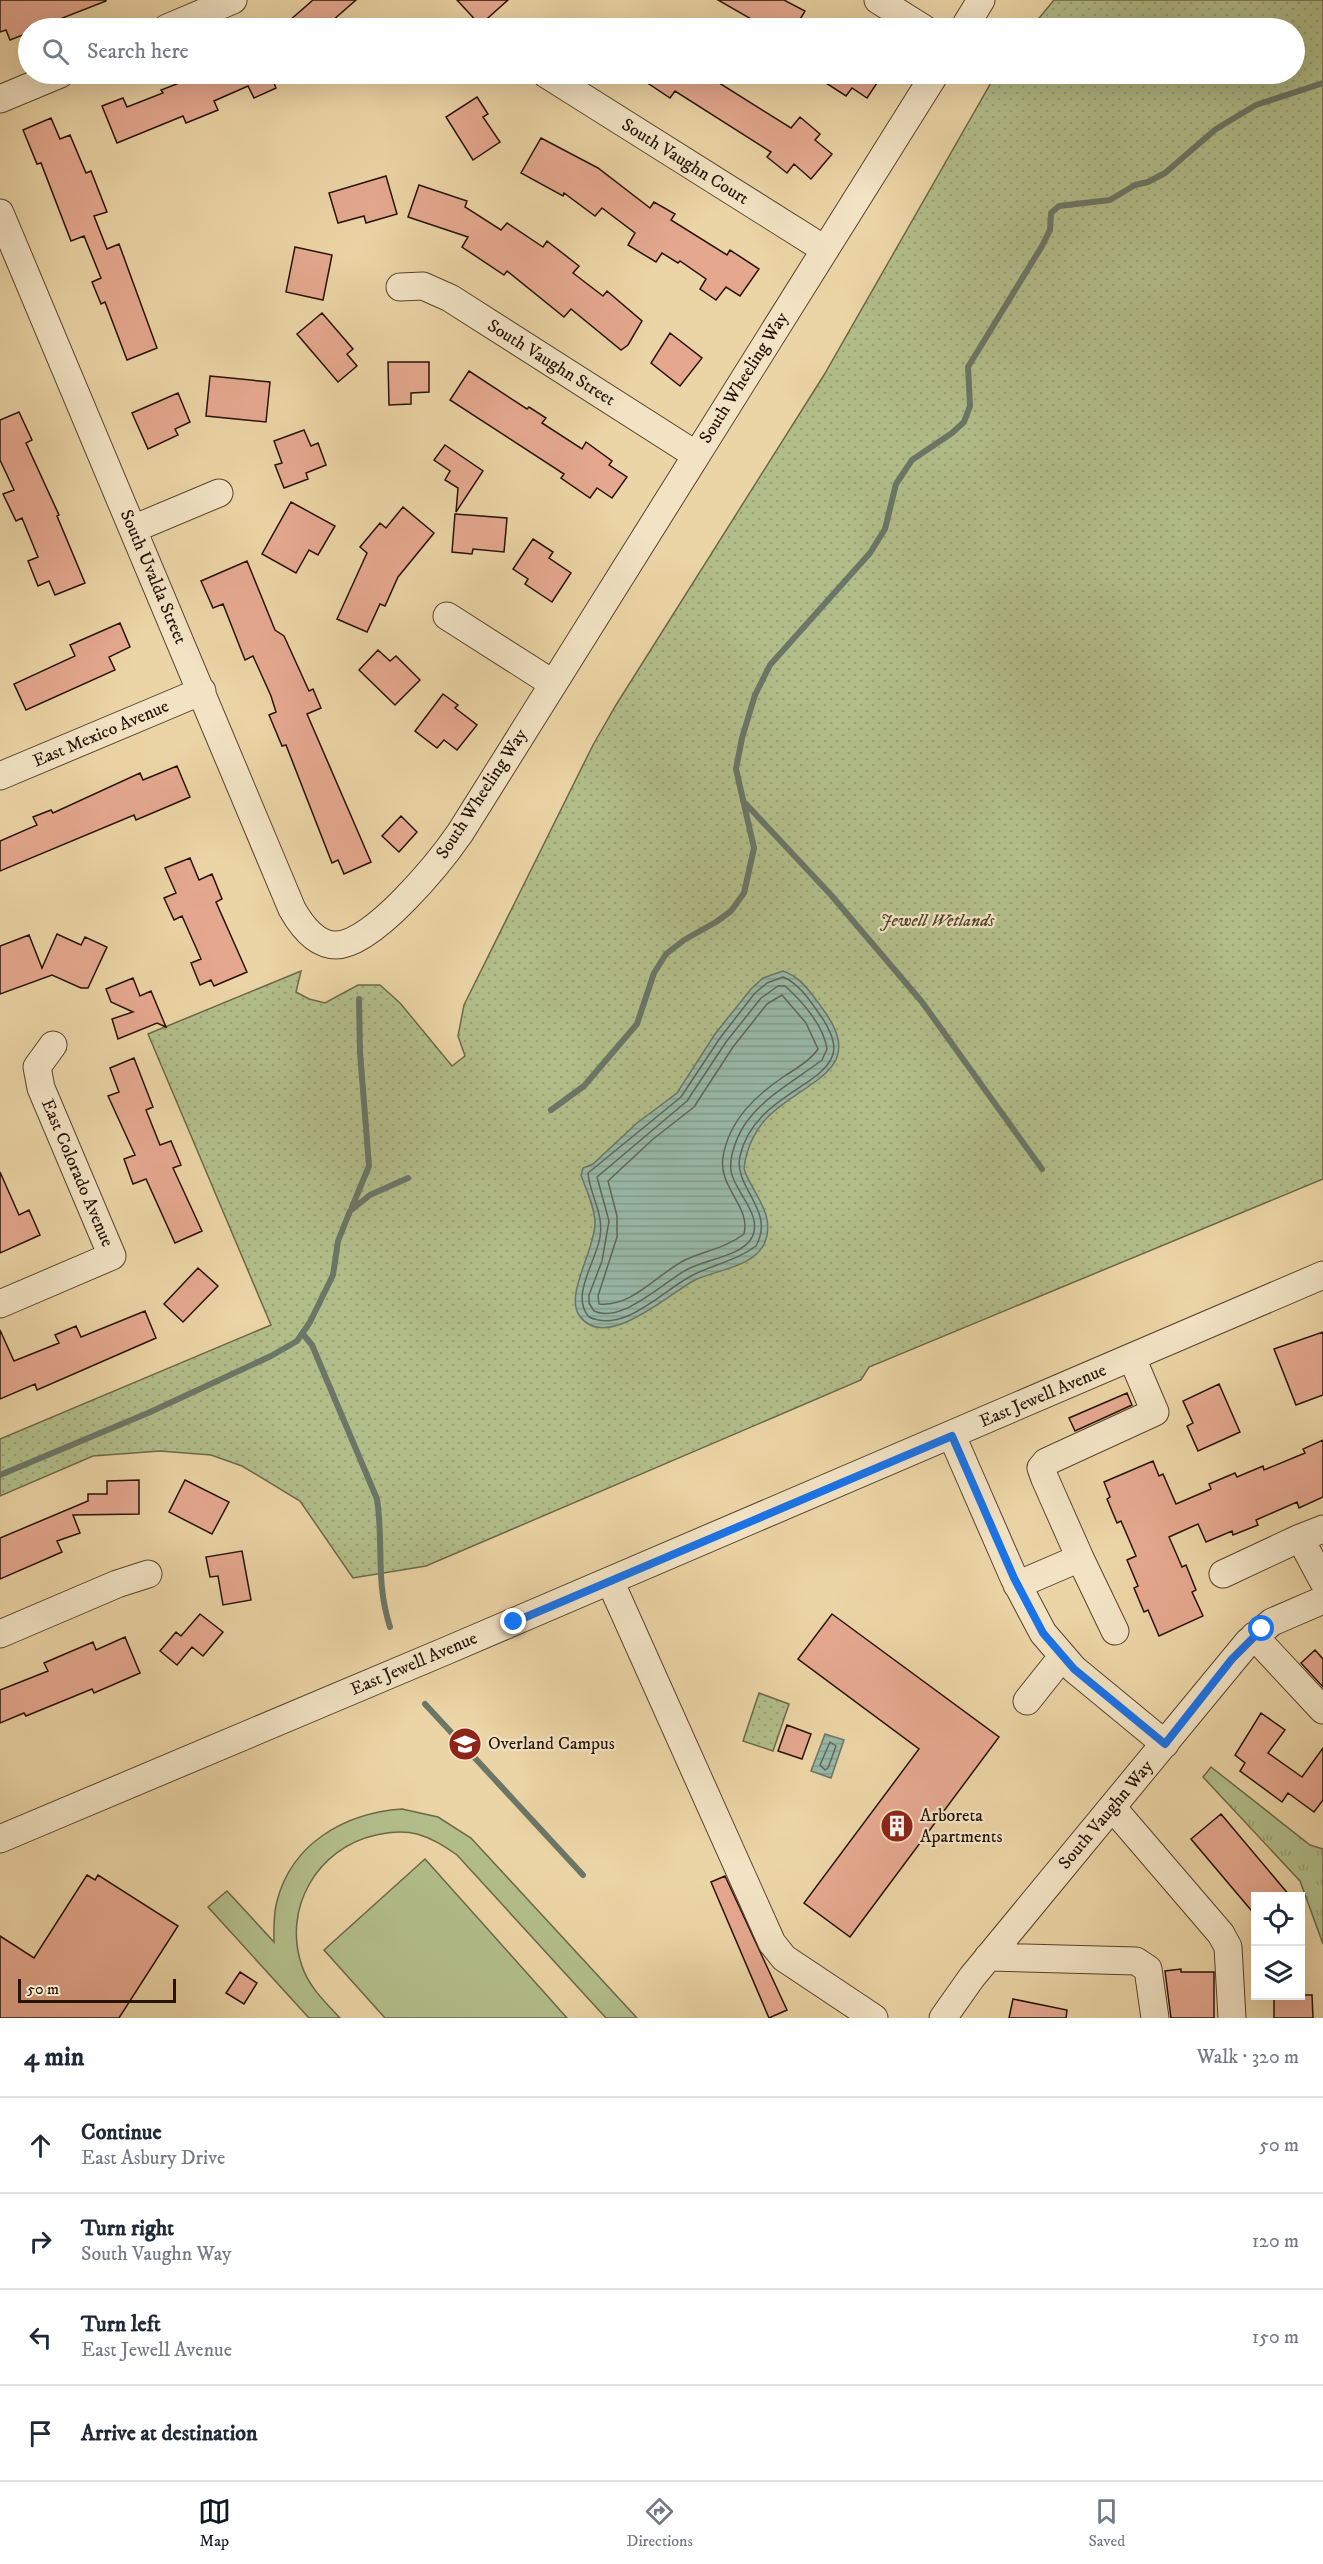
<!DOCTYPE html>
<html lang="en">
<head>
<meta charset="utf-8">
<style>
	body { margin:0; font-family:"IM FELL DW Pica",serif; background:#f6f6f7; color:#1f2937 }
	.controls { position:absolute; right:18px; bottom:18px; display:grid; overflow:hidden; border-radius:0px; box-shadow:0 6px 24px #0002 }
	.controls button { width:54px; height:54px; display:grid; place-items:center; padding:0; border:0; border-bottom:2px solid #e0e1e3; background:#fff; color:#1f2937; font:30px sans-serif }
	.scale { position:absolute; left:18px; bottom:15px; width:158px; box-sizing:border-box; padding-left:6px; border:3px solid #281307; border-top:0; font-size:16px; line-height:21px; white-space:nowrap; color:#281307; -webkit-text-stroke:4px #f2e3c4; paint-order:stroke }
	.stop { position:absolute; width:18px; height:18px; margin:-14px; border:4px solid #1a73e8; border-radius:50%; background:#fff }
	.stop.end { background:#1a73e8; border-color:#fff; box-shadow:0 2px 6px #0008 }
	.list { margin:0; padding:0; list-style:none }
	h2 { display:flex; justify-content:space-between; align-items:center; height:78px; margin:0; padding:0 24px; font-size:26px }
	h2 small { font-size:20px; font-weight:400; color:#747a83 }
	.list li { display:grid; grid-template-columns:39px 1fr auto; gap:18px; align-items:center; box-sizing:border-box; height:96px; padding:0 24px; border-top:2px solid #e0e1e3 }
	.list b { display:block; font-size:22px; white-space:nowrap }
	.list p { margin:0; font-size:20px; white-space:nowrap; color:#747a83 }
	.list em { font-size:20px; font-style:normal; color:#747a83 }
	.icon { flex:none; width:33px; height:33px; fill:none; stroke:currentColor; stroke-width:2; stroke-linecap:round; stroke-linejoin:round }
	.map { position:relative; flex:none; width:1323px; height:2018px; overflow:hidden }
	.search { position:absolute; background:#fff; box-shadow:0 6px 24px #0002; left:18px; right:18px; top:18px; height:66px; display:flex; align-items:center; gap:15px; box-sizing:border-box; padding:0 21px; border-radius:33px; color:#747a83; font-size:22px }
	.sheet { height:462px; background:#fff }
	nav { display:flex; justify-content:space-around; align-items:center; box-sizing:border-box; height:84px; border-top:2px solid #e0e1e3; background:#fff; font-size:16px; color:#747a83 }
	nav a { display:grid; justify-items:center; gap:3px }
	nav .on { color:#111827 }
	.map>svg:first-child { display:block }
	.grass { fill:url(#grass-tufts); stroke:#6d6848; stroke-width:1.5 }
	.park { fill:url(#park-dots); stroke:#6d6848; stroke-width:1.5 }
	.pitch { fill:#b2be8a; stroke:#6d6848; stroke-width:1.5 }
	.water { fill:url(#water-rules); stroke:#6b7667; stroke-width:1.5 }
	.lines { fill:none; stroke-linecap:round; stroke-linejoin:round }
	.shore { stroke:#606657; stroke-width:1.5 }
	.stream { stroke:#6b7667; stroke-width:6 }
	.building { fill:#e5a88f; stroke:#281307; stroke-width:1.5 }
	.minor-casing { stroke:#59432e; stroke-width:29 }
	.minor { stroke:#f2e3c4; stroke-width:27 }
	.route { stroke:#1a73e8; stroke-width:8 }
	.labels { text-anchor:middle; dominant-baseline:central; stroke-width:4.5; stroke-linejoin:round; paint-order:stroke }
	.street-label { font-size:18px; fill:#281307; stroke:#f2e3c4 }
	.park-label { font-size:18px; font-style:italic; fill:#51462e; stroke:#f2e3c4 }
	.poi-label { font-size:18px; fill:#281307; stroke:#f2e3c4; text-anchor:start }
</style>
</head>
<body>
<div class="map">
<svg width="1323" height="2018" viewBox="0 0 1323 2018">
	<defs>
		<pattern id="grass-tufts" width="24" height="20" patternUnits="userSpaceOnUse" patternTransform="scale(1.5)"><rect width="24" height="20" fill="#b2be8a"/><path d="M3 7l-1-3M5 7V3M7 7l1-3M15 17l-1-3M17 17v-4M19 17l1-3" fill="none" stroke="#99a276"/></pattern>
		<pattern id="park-dots" width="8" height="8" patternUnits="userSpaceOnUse" patternTransform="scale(1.5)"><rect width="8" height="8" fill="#b2be8a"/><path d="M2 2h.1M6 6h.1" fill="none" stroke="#99a276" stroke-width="1.8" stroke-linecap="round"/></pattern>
		<pattern id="water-rules" width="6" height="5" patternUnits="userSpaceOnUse" patternTransform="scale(1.5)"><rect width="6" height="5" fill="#98b8a7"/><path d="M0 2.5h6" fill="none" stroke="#839d8e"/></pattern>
	</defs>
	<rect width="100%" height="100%" fill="#ebd4a5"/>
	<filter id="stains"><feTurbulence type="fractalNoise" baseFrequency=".00333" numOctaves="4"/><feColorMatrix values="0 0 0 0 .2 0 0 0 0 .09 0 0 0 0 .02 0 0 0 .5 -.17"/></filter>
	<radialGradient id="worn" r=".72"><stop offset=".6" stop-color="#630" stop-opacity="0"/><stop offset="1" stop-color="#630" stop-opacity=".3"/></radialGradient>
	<path class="grass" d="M 1211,1767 L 1310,1845 L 1323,1849 L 1323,1944 L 1300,1881 L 1203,1777 Z"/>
	<path class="park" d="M 1054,0 L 1323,0 L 1323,1179 L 869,1367 L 861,1380 L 426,1566 L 353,1578 L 300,1501 L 242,1466 L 211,1455 L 160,1451 L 93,1456 L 0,1496 L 0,1439 L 271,1325 L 148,1034 L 301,971 L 296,992 L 309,999 L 325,1003 L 358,985 L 380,985 L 400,1003 L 452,1066 L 465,1056 L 458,1036 L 464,1005 L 593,745 L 616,705 L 824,375 L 996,74 L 1294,74 L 1294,28 L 1031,28 Z
		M 759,1693 L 789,1704 L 773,1751 L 743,1741 Z"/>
	<path class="pitch" d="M 402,1809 L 438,1817 L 471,1838 L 637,2018 L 606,2018 L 457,1855 C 444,1846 432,1838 417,1834 C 403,1830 389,1832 376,1835 C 317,1848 282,1909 302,1966 C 309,1987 325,2002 340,2018 L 309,2018 L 208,1907 L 227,1891 L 274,1942 C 274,1929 273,1915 277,1901 C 292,1843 345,1813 402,1809 Z
		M 425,1859 L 567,2018 L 385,2018 L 324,1950 Z"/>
	<path class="water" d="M 783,971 C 801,977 811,993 822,1008 C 868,1068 810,1079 772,1113 C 756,1127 746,1148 744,1169 C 752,1193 776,1214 765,1242 C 755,1267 716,1270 695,1280 C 671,1292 605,1354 579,1315 C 565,1294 595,1250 595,1223 C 595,1207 586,1190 581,1175 L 583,1168 L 593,1164 L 637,1123 L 677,1093 L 715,1034 L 751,989 L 763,978 Z
		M 825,1734 L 844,1740 L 831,1778 L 811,1771 Z"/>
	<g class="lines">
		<path class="shore" d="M 783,977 C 798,983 809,999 818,1012 C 826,1023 837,1040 833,1054 C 824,1087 753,1097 740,1156 C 733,1188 776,1210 756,1246 C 736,1261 714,1264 693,1275 C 664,1289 625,1334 589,1317 C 570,1296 596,1262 600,1237 C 604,1213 590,1196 588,1173 L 681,1097 L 720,1038 L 755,993 L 767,983 Z
			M 778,986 L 785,986 C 802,1001 824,1026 827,1049 L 822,1060 C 797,1079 767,1095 748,1120 C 738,1133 729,1155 731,1171 C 734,1192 765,1216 751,1239 C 741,1256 703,1260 686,1270 C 664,1282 622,1324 594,1311 L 589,1303 L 589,1295 L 602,1261 L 609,1221 L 597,1177 L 687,1101 L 726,1042 L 761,998 Z
			M 782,995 L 806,1023 L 818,1049 C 811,1060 796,1069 786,1075 C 756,1095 729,1120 723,1157 C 718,1188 751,1206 744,1234 C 726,1248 704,1251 685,1260 C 657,1274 633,1307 599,1304 L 598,1296 L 617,1237 L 617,1216 L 608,1181 L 652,1140 L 694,1107 L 733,1047 L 767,1004 Z
			M 830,1742 L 836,1746 L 828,1768 L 825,1770 L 820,1765 Z"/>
		<path class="stream" d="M 746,804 L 831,895 L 922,1002 L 1042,1169
			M 551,1110 L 584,1086 L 637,1024 L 654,973 L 666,954 L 684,940 L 716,922 L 731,911 L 744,893 L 754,848 L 736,769 L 742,738 L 755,695 L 770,665 L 870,553 L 885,529 L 896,484 L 912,460 L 952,433 L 964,422 L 970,406 L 968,367 L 1042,246 L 1050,230 L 1051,213 L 1059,206 L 1110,200 L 1135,185 L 1148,182 L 1165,173 L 1216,129 L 1256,105 L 1323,83
			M 352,1207 L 369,1166 L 360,1052 L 359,999
			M 303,1334 L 312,1345 L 377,1499 C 384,1545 375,1580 390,1627
			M 0,1475 L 148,1413 L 271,1356 L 297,1341 L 310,1322 L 333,1275 L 338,1241 L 350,1211 L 370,1195 L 408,1178
			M 425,1704 L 583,1875"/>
	</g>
	<path class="building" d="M 0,0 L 106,0 L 106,1 L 37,28 L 28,28 L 28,33 L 10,40 L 6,30 L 0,32 Z
		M 313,0 L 356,0 L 324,28 L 281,28 Z
		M 457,0 L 508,0 L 480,25 Z
		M 718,0 L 784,0 L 805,11 L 795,28 L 767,28 Z
		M 202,74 L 276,74 L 271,76 L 276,88 L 254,98 L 248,86 L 214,101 L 218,110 L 186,123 L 183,116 L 117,143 L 102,106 L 123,98 L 127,107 L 163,93 L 161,90 Z
		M 634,74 L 705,74 L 791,128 L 800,117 L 820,134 L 815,140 L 832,154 L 811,179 L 794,164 L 787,173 L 767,157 L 771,152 L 675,91 L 670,98 Z
		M 812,74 L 883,74 L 867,98 L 852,88 L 846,96 Z
		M 477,97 L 488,114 L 483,117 L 500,142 L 473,160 L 446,117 Z
		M 51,118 L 60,139 L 70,135 L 86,173 L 91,171 L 107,212 L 94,216 L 107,249 L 119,244 L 157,348 L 127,360 L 105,302 L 101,304 L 92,282 L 101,278 L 84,236 L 71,241 L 41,163 L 37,164 L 23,130 Z
		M 541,138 L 598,168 L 650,208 L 654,202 L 675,214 L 671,220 L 727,255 L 730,250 L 759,269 L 740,296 L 726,287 L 716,300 L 700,289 L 706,279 L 680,261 L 678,263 L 662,253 L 656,262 L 628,245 L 635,233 L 602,208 L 595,216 L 564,193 L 563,196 L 521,173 Z
		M 386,176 L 397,214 L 366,223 L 364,216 L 338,223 L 329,193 Z
		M 419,185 L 467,201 L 465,207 L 501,230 L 507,223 L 543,247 L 547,241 L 579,266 L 573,273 L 603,296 L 607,291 L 642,321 L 628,345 L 621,350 L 571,309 L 564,317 L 507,271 L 504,275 L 462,247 L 468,237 L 408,217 Z
		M 295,247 L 332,255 L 323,300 L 286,292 Z
		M 322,313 L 353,349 L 347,354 L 357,366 L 338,382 L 297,334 Z
		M 670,333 L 702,358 L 680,386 L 651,363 Z
		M 388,362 L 429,362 L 429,392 L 411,393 L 411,404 L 389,405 Z
		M 469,371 L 527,409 L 529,407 L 546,418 L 542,423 L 582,449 L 586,442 L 612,461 L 609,465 L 627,477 L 612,498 L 597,488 L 590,498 L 561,478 L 564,474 L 450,400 Z
		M 210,376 L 270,382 L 266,422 L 206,416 Z
		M 178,393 L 190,422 L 175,429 L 178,435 L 148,449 L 132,413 Z
		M 19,412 L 32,440 L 26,443 L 59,515 L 57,516 L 85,583 L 55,595 L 49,581 L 38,586 L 28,561 L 38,557 L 22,518 L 16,521 L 3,494 L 14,490 L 0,460 L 0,420 Z
		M 304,430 L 311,446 L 318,443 L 326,465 L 306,473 L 308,479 L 284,488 L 275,465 L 282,463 L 274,441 Z
		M 445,445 L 483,471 L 456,512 L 458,488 L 445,480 L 450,471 L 434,460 Z
		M 291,502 L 335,526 L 318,555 L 309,550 L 296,573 L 262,554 Z
		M 403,507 L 434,533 L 398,577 L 385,606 L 380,604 L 367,632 L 337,619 L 367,553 L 360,547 L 380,523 L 386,528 Z
		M 455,514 L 507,518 L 504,552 L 473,549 L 472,554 L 452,552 Z
		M 533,539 L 553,552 L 549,558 L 571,573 L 552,602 L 525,584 L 528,579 L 513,569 Z
		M 247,561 L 275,630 L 284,636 L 309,691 L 313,689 L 321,708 L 307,714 L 371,862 L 344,874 L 338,860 L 332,863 L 286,745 L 282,746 L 269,715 L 276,712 L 271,696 L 253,656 L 245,660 L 223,604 L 213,608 L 201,581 Z
		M 120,623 L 130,647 L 109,657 L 115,670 L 26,710 L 14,684 L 75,656 L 70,645 Z
		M 378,650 L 390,661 L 396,656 L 420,680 L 395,705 L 359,670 Z
		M 443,694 L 458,705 L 455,708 L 477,725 L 457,750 L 444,740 L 437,748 L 415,731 Z
		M 177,766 L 190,797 L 136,820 L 134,815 L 0,871 L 0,841 L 37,825 L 33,817 L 51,810 L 53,813 L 140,773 L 143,780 Z
		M 401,816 L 417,832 L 399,852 L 382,836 Z
		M 190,858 L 199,880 L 212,874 L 222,899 L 216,902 L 247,972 L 214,986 L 211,980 L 200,985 L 191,963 L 201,959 L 182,916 L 174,920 L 164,898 L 176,893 L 165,868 Z
		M 57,934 L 81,945 L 85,937 L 107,947 L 88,988 L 81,988 L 52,975 L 0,994 L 0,946 L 29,935 L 42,968 Z
		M 133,978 L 140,996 L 151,991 L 166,1027 L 157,1023 L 118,1039 L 112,1019 L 133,1012 L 111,1002 L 106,989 Z
		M 134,1058 L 153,1107 L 146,1110 L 160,1145 L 171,1141 L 181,1165 L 173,1168 L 202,1231 L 175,1243 L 146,1179 L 133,1184 L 124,1159 L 135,1155 L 108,1096 L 119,1092 L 110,1068 Z
		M 0,1172 L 19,1215 L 29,1210 L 40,1235 L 0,1253 Z
		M 198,1268 L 218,1286 L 183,1322 L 164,1304 Z
		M 145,1311 L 156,1338 L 37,1390 L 35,1384 L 0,1399 L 0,1330 L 14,1361 L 59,1343 L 55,1335 L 76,1326 L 81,1337 Z
		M 1323,1332 L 1323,1395 L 1296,1405 L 1274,1349 Z
		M 1219,1384 L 1240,1432 L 1198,1451 L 1187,1426 L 1193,1423 L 1183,1401 Z
		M 1127,1393 L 1132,1405 L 1075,1431 L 1069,1418 Z
		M 1323,1440 L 1323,1497 L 1299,1508 L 1297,1502 L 1256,1520 L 1258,1525 L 1233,1535 L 1232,1531 L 1206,1542 L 1198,1524 L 1169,1537 L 1182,1567 L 1186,1565 L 1196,1590 L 1192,1592 L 1203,1616 L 1159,1636 L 1148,1610 L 1144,1612 L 1134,1588 L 1138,1586 L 1127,1560 L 1136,1556 L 1121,1521 L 1117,1523 L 1107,1499 L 1110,1497 L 1104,1482 L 1153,1461 L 1159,1476 L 1163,1474 L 1176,1504 L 1211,1489 L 1209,1484 L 1235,1473 L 1237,1477 L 1263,1466 L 1264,1470 L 1305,1453 L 1303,1449 Z
		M 139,1480 L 139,1514 L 73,1515 L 80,1533 L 57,1541 L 62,1552 L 0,1579 L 0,1538 L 88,1501 L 88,1494 L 107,1494 L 107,1481 Z
		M 185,1480 L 229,1502 L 212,1534 L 169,1512 Z
		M 242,1551 L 251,1600 L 223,1605 L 218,1576 L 210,1577 L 206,1557 Z
		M 200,1614 L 223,1632 L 203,1656 L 192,1647 L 177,1665 L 160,1651 L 176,1632 L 181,1636 Z
		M 832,1614 L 999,1737 L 850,1937 L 804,1903 L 919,1749 L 798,1659 Z
		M 125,1637 L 140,1673 L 94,1693 L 92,1689 L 26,1716 L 24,1713 L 0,1723 L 0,1690 L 48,1671 L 44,1663 L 93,1642 L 96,1650 Z
		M 1315,1650 L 1323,1659 L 1323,1687 L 1301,1663 Z
		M 1261,1713 L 1285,1730 L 1268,1753 L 1302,1777 L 1323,1748 L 1323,1800 L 1314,1812 L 1288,1793 L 1282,1802 L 1240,1771 L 1245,1763 L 1235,1755 Z
		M 787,1725 L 811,1734 L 802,1759 L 778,1751 Z
		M 1221,1814 L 1290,1896 L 1256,1896 L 1256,1916 L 1191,1839 Z
		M 87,1875 L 95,1880 L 98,1875 L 178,1926 L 119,2018 L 0,2018 L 0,1936 L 34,1958 Z
		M 725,1876 L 787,2010 L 769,2018 L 711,1882 Z
		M 1181,1969 L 1181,1972 L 1214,1972 L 1214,2018 L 1171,2018 L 1165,1971 Z
		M 240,1972 L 257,1983 L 244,2004 L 226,1993 Z
		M 1274,1995 L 1312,1995 L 1313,2018 L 1274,2018 Z
		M 1013,1999 L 1067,2010 L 1066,2018 L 1009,2018 Z"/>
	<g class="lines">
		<g class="minor-casing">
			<path id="minor" d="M 878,0 L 923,28
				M 167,28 L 233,0
				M 964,28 L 981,0
				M 546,74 L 824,249
				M 0,99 L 60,74
				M 0,213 L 292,909 C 301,925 316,945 336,945 C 373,945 440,862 460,833 L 935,74
				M 400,287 L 423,286 L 450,298 L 696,455
				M 133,529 L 219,493
				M 447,616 L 552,683
				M 0,776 L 202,691
				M 0,1304 L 112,1256 L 41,1088 L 37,1067 L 53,1045
				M 952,1436 L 1014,1578 L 1043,1633 L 1074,1669 L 1165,1744
				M 1300,1538 L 1323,1529
				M 1080,1558 L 1115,1631
				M 1223,1574 L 1300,1538 L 1323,1581
				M 610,1581 L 772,1943 L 784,1958 L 874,2018
				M 1017,1585 L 1080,1558 L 1045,1479 L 1041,1468 L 1046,1462 L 1155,1412 L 1132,1358
				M 0,1634 L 117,1584 L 148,1574
				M 1254,1636 L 1323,1710
				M 1027,1701 L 1062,1657
				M 1112,1807 L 1221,1934 L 1228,1947 L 1232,2018
				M 0,1839 L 448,1650 L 1323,1275
				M 988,1957 L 1136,1961 L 1148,1969 L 1155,2018
				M 943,2018 L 972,1977 L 1248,1642 L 1272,1622 L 1323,1600"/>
		</g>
		<use href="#minor" class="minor"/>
	</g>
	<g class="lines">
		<path class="route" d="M 514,1622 L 952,1436 L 1014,1578 L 1043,1633 L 1074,1669 L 1165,1744 L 1232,1659 L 1262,1629"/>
	</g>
	<defs>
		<g id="school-disc" transform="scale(1.725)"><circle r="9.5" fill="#8f2418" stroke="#f2e3c4"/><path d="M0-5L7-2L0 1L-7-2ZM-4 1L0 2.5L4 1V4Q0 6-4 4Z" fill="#fff"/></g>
		<g id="building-disc" transform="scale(1.725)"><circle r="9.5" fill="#8f2418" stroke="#f2e3c4"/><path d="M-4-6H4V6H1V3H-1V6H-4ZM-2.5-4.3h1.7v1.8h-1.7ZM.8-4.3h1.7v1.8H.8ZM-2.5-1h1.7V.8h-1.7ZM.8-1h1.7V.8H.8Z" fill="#fff"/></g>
	</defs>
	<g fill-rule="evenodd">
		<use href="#school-disc" x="465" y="1744"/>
		<use href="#building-disc" x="897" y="1826"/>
	</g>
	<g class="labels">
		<g class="street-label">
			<text transform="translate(685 162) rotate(32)">South Vaughn Court</text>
			<text transform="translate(551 363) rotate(32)">South Vaughn Street</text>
			<text transform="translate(744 378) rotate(-58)">South Wheeling Way</text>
			<text transform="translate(153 577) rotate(67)">South Uvalda Street</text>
			<text transform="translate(101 734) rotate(-23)">East Mexico Avenue</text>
			<text transform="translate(482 794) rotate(-57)">South Wheeling Way</text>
			<text transform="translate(77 1173) rotate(67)">East Colorado Avenue</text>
			<text transform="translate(1043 1396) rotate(-23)">East Jewell Avenue</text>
			<text transform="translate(414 1664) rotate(-23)">East Jewell Avenue</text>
			<text transform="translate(1106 1815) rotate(-50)">South Vaughn Way</text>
		</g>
		<g class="park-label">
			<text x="937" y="921">Jewell Wetlands</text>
		</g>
		<g class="poi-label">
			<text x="488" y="1744">Overland Campus</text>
			<text x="920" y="1816">Arboreta<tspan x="920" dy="21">Apartments</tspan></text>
		</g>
	</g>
	<rect width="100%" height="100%" filter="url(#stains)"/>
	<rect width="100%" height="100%" fill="url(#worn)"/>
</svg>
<div class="controls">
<button><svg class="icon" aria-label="locate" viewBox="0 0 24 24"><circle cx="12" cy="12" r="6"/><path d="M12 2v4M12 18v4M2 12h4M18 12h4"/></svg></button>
<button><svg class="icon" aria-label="layers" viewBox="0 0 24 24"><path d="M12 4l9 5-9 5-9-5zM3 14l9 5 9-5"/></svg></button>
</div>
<div class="scale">50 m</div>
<div class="stop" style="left:1262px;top:1629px"></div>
<div class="stop end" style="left:514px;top:1622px"></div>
<div class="search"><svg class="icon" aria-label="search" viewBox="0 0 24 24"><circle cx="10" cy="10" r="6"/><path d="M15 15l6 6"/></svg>Search here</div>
</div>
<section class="sheet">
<h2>4 min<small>Walk · 320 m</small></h2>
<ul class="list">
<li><svg class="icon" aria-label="ahead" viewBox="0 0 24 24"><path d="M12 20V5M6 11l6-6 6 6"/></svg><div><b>Continue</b><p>East Asbury Drive</p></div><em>50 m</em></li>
<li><svg class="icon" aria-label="right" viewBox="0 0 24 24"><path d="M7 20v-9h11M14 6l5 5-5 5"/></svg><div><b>Turn right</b><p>South Vaughn Way</p></div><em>120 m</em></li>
<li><svg class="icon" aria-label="left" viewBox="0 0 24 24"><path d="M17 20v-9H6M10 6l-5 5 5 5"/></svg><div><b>Turn left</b><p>East Jewell Avenue</p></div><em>150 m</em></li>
<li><svg class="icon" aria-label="arrive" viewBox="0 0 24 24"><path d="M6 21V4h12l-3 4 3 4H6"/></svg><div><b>Arrive at destination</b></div></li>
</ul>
</section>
<nav>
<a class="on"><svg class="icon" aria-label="map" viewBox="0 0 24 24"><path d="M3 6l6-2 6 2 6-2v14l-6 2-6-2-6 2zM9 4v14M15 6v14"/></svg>Map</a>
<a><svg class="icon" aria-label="directions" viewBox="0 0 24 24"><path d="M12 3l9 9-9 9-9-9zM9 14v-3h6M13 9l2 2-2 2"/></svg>Directions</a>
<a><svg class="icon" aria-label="saved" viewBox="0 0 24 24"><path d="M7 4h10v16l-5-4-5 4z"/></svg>Saved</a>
</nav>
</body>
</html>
